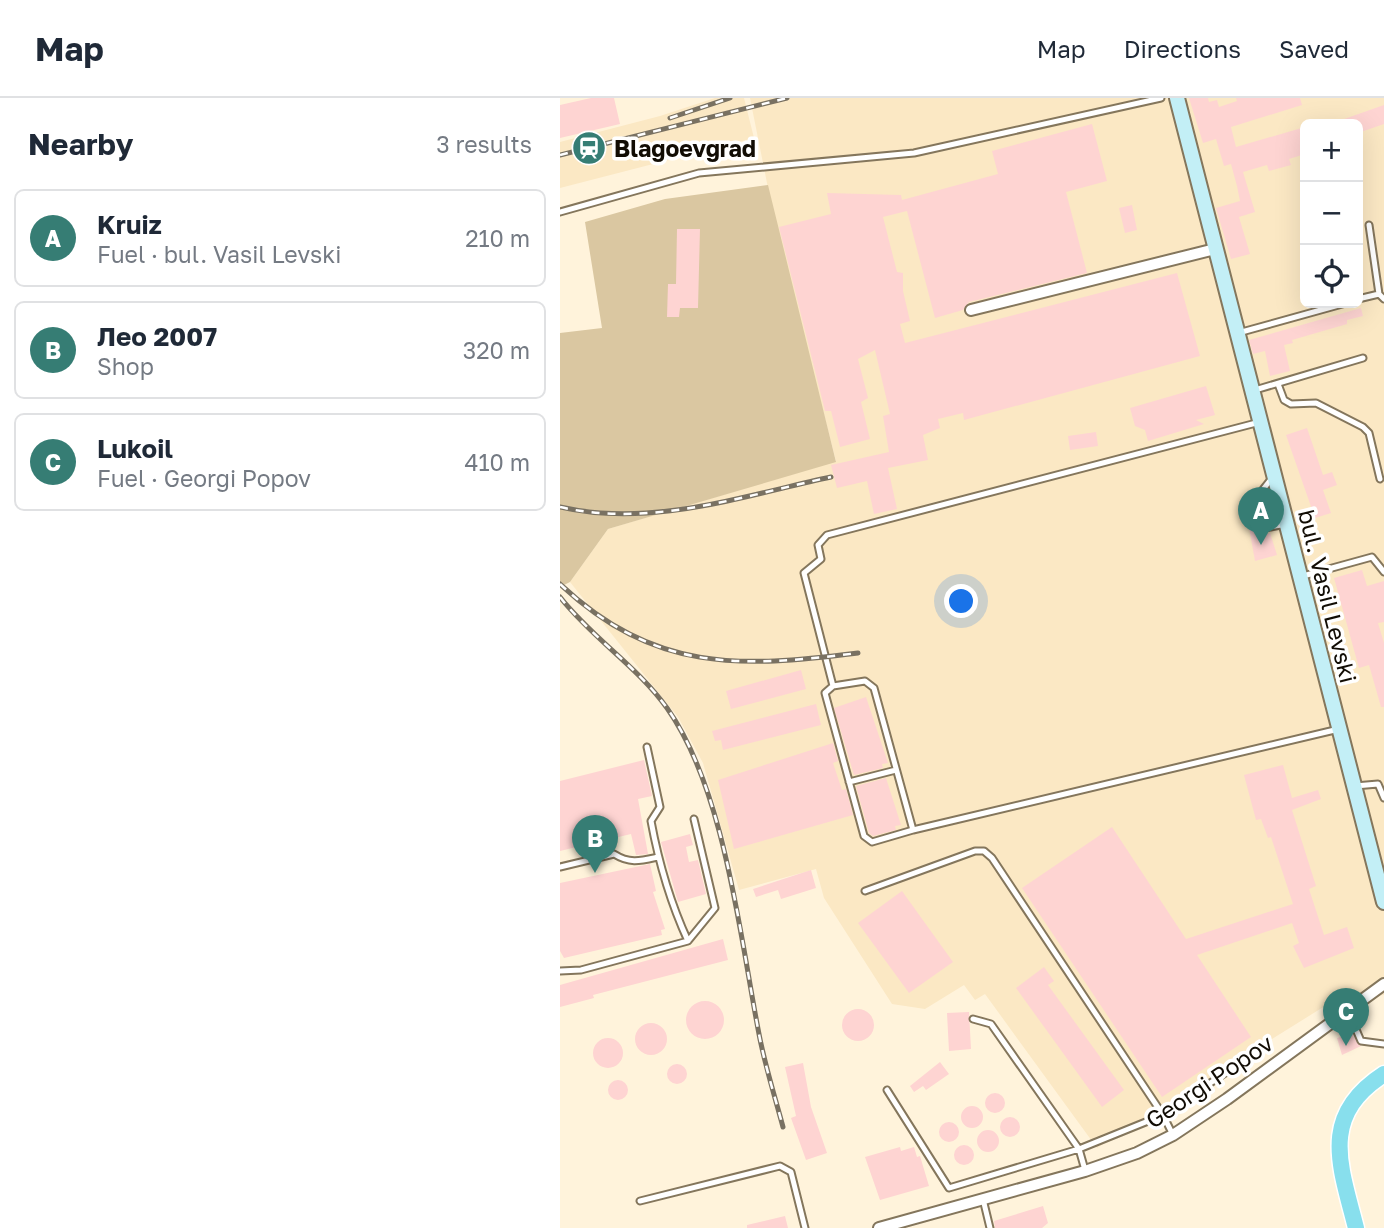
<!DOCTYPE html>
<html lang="en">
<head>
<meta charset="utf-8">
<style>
	body { margin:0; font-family:"Golos Text",sans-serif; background:#f2f2f3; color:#1f2937 }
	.controls { position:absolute; right:21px; top:21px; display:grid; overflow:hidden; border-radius:10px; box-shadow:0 7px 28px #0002 }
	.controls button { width:63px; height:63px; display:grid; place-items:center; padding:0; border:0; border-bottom:2px solid #e0e1e3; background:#fff; color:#1f2937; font:35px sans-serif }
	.you { position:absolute; left:402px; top:504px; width:24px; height:24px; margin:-18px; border:5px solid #fff; border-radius:50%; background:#1a73e8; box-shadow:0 0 0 10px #1a73e833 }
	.badge { display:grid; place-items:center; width:46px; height:46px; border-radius:50%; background:#367d74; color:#fff; font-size:23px; font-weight:700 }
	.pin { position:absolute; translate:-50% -58px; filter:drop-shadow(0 2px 4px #0008) }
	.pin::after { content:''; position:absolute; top:37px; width:24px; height:21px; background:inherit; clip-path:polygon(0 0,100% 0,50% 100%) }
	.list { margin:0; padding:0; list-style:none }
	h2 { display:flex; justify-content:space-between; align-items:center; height:91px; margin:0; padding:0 28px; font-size:30px }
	h2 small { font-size:23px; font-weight:400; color:#747a83 }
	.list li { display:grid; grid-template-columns:46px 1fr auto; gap:21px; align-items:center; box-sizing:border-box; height:98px; margin:0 14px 14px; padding:0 14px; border:2px solid #e0e1e3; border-radius:10px }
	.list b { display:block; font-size:26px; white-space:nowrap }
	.list p { margin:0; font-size:23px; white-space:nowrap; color:#747a83 }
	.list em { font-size:23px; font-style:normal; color:#747a83 }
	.icon { flex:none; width:38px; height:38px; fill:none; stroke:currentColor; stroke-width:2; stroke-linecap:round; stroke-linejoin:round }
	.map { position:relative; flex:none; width:824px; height:1130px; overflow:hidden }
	header { display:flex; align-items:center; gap:42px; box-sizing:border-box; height:98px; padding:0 35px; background:#fff; border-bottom:2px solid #e0e1e3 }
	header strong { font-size:33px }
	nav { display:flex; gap:38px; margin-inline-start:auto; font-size:24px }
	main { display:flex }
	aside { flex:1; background:#fff }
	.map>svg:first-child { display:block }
	.built { fill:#fbe8c4; fill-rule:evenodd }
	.green { fill:#dac7a1 }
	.building { fill:#fed4d2 }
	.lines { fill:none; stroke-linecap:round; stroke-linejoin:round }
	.lane-casing { stroke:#84765c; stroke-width:9 }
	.street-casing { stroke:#84765c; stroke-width:14 }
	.secondary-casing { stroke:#84765c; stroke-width:18 }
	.primary-casing { stroke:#fff; stroke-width:19 }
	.lane { stroke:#fff; stroke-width:5 }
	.street { stroke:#fff; stroke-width:10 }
	.secondary { stroke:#c3eff6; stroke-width:14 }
	.primary { stroke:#88dfed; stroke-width:16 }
	.rail-casing { stroke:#797162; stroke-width:5 }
	.rail { stroke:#fff; stroke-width:2.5; stroke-dasharray:8; stroke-linecap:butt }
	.labels { text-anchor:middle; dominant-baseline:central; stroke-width:7; stroke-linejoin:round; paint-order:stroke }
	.poi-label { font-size:23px; font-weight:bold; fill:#110c04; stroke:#fff; text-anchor:start }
	.street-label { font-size:23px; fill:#110c04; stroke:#fff }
</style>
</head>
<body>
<header>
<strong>Map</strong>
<nav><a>Map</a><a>Directions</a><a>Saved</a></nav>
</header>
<main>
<aside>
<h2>Nearby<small>3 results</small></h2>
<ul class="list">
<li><span class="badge">A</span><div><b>Kruiz</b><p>Fuel · bul. Vasil Levski</p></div><em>210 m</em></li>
<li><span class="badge">B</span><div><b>Лео 2007</b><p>Shop</p></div><em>320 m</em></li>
<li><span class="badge">C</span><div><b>Lukoil</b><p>Fuel · Georgi Popov</p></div><em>410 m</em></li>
</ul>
</aside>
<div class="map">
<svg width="824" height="1130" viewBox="0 0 824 1130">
	<rect width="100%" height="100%" fill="#fff3db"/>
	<path class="built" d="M 155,0 L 184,0 L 194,40 L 0,90 L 0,44 L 100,18 Z
		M 190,0 L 824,0 L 824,897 L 773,903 L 537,1050 L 425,896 L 415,902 L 404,887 L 365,911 L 332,906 L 264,800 L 256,771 L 179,792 L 143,665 L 118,619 L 10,484 L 48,431 L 276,363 L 216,130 ZM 745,26 L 798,26 L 798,205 L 745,205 Z"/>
	<path class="green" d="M 208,87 L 276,364 L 48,431 L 10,484 L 0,489 L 0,235 L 42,230 L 25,124 L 105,101 Z"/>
	<path class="building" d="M 31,0 L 54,0 L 60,26 L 0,40 L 0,7 Z
		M 629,0 L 648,0 L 649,4 L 657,2 L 659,9 L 677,3 L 676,0 L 740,0 L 742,7 L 671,29 L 676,49 L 745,29 L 745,56 L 729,61 L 731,67 L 709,73 L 707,67 L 683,74 L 695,114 L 679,119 L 690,156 L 671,161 L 656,110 L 680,103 L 677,88 L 671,66 L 664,68 L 656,41 L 643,45 Z
		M 824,7 L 824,26 L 798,35 L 798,26 L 770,26 Z
		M 532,26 L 547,83 L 506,94 L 527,175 L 409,204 L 403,212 L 375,220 L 347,113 L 323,119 L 337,174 L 343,175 L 343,193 L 350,223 L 340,226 L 345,245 L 617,175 L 640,258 L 404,322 L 403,315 L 378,321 L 380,330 L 363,337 L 368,362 L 328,370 L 337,411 L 314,416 L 307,383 L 277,390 L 271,367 L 329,354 L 323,318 L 330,316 L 315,252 L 298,261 L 308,300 L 301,304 L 310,341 L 280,349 L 271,313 L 265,313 L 219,129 L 271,116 L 267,95 L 341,97 L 342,102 L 438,76 L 432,53 Z
		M 572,107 L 577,132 L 565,135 L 559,110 Z
		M 117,131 L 140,131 L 138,210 L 120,210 L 119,219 L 107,219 L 108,186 L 116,186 Z
		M 801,210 L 803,218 L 787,222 L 787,226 L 732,242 L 733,245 L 724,247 L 730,273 L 710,278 L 705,253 L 693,256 L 689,242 Z
		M 646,288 L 655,317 L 636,322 L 644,326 L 588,343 L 585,332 L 575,328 L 570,310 Z
		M 747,330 L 763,377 L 772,374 L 777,387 L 763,392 L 771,415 L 755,420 L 726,337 Z
		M 536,334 L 538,348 L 510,352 L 508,338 Z
		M 693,405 L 700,432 L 703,437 L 710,435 L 717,457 L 695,463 L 688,424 L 683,425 L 678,408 Z
		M 802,472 L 807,488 L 824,483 L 824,524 L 818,525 L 824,545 L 824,609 L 821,609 L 809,567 L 799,570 L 774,480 Z
		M 241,572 L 246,591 L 171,611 L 166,593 Z
		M 306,599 L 328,665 L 322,666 L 323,670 L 294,677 L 274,610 Z
		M 256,606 L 261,627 L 163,652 L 161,642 L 155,643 L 152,633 Z
		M 273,645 L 278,663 L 273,665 L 282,692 L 286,691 L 293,717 L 174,751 L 158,682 Z
		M 84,662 L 92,698 L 78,701 L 88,756 L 76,757 L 71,736 L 0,753 L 0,683 Z
		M 723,667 L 732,700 L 758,692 L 761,701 L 732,712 L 756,788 L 749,791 L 764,837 L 787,829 L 794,850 L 744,870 L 733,848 L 739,845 L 732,825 L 637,857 L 691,939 L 602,999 L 462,790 L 552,729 L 626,841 L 733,806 L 711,739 L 708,740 L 701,721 L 696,722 L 684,677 Z
		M 326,680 L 341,727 L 335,728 L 336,732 L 313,738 L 309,735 L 296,688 Z
		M 130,736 L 133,747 L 126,749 L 129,764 L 138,762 L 146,796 L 118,804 L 101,744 Z
		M 90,766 L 96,793 L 93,794 L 105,831 L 101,832 L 102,837 L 4,860 L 0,853 L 0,785 Z
		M 251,772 L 256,790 L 221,801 L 218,792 L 196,799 L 193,791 Z
		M 342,793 L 393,864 L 349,895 L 298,825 Z
		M 163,841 L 168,862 L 33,897 L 34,900 L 0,909 L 0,887 Z
		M 484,869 L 494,883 L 488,887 L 564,992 L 542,1009 L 456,890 Z
		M126 922a19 19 0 1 1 38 0a19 19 0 1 1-38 0Z
		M282 927a16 16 0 1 1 32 0a16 16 0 1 1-32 0Z
		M 409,914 L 411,951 L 389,953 L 387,915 Z
		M75 941a16 16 0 1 1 32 0a16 16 0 1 1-32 0Z
		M 792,936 L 801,948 L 782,957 L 777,940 Z
		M33 955a15 15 0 1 1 30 0a15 15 0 1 1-30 0Z
		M 380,964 L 389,976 L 366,992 L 363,988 L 354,994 L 350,988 Z
		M 243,965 L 251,1009 L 267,1055 L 246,1062 L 231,1020 L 236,1018 L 225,969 Z
		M107 976a10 10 0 1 1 20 0a10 10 0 1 1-20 0Z
		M48 992a10 10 0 1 1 20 0a10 10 0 1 1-20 0Z
		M425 1005a10 10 0 1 1 20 0a10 10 0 1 1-20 0Z
		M401 1019a11 11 0 1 1 22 0a11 11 0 1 1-22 0Z
		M440 1029a10 10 0 1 1 20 0a10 10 0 1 1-20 0Z
		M379 1034a10 10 0 1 1 20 0a10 10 0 1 1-20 0Z
		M417 1043a11 11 0 1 1 22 0a11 11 0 1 1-22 0Z
		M394 1057a10 10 0 1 1 20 0a10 10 0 1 1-20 0Z
		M 340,1049 L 341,1053 L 354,1049 L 357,1059 L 360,1058 L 369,1088 L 320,1102 L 305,1059 Z
		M 483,1108 L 488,1125 L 482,1130 L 435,1130 L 434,1123 Z
		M 225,1118 L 228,1130 L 187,1130 L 187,1127 Z"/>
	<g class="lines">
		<g class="lane-casing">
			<path id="lane" d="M 0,114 L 139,75 L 354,55 L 601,0
				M 809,127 L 819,196 L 824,201
				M 798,201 L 819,196
				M 678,235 L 786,205
				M 718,286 L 724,302 L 731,306 L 756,305 L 803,329 L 809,335 L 820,381
				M 695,292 L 803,260
				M 700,324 L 267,437 L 258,447 L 261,461 L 244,475 L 273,588 L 305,583 L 314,590 L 353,732 L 779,631
				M 712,380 L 697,399 L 705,430 L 726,426
				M 743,478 L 812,459 L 824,474
				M 273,588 L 265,595 L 304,738 L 312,744 L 353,732
				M 87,649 L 100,709 L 91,723 C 99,766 110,804 128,843
				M 289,684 L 336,672
				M 795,688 L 818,686 L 824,700
				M 0,769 L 54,756 C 70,766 80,763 98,759
				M 305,793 L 415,753 L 424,753 L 432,760 L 603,1017 L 699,952
				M 0,873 L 21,872 L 128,843 L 155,810 L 134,721
				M 788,913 L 801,943 L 824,946
				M 413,921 L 431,926 L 519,1051 L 603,1017 L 613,1037
				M 327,992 L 389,1090 L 519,1051 L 525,1072
				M 423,1101 L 430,1130
				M 80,1103 L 220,1068 L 231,1074 L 245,1130"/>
		</g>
		<g class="street-casing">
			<path id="street" d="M 411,212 L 655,151
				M 319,1130 L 525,1073 L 577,1055 L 613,1037 L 667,1001 L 824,886"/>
		</g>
		<g class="secondary-casing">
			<path id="secondary" d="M 617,0 L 824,804"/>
		</g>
		<g class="primary-casing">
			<path id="primary" d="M 796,1130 C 780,1067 759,1018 824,976"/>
		</g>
		<use href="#lane" class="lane"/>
		<use href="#street" class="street"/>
		<use href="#secondary" class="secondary"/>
		<use href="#primary" class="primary"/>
		<g class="rail-casing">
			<path id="rail" d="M 110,20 L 170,0
				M 0,57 L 227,0
				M 0,409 C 91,430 182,398 271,379
				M 0,486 C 94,574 179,570 298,555
				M 0,499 C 32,540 77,568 107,610 C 165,692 180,839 199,936 C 205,968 215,999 223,1029"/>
		</g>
		<use href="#rail" class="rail"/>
	</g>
	<defs>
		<g id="station-disc" transform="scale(1.75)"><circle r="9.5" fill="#367d74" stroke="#fff"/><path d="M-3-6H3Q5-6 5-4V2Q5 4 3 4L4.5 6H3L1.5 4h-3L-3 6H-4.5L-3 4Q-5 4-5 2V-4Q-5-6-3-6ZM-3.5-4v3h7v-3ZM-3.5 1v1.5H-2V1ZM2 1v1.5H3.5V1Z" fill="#fff"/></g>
	</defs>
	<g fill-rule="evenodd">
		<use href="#station-disc" x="29" y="50"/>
	</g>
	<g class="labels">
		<g class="poi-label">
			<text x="54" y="50">Blagoevgrad</text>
		</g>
		<g class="street-label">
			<text transform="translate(768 498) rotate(76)">bul. Vasil Levski</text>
			<text transform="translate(649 983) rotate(-34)">Georgi Popov</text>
		</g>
	</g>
</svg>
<div class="controls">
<button>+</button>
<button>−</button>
<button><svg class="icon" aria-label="locate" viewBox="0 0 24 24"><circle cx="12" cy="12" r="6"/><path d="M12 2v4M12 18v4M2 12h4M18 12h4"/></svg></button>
</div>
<div class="you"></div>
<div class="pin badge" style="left:701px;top:447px">A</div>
<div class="pin badge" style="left:35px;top:775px">B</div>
<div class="pin badge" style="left:786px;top:948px">C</div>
</div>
</main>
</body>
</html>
